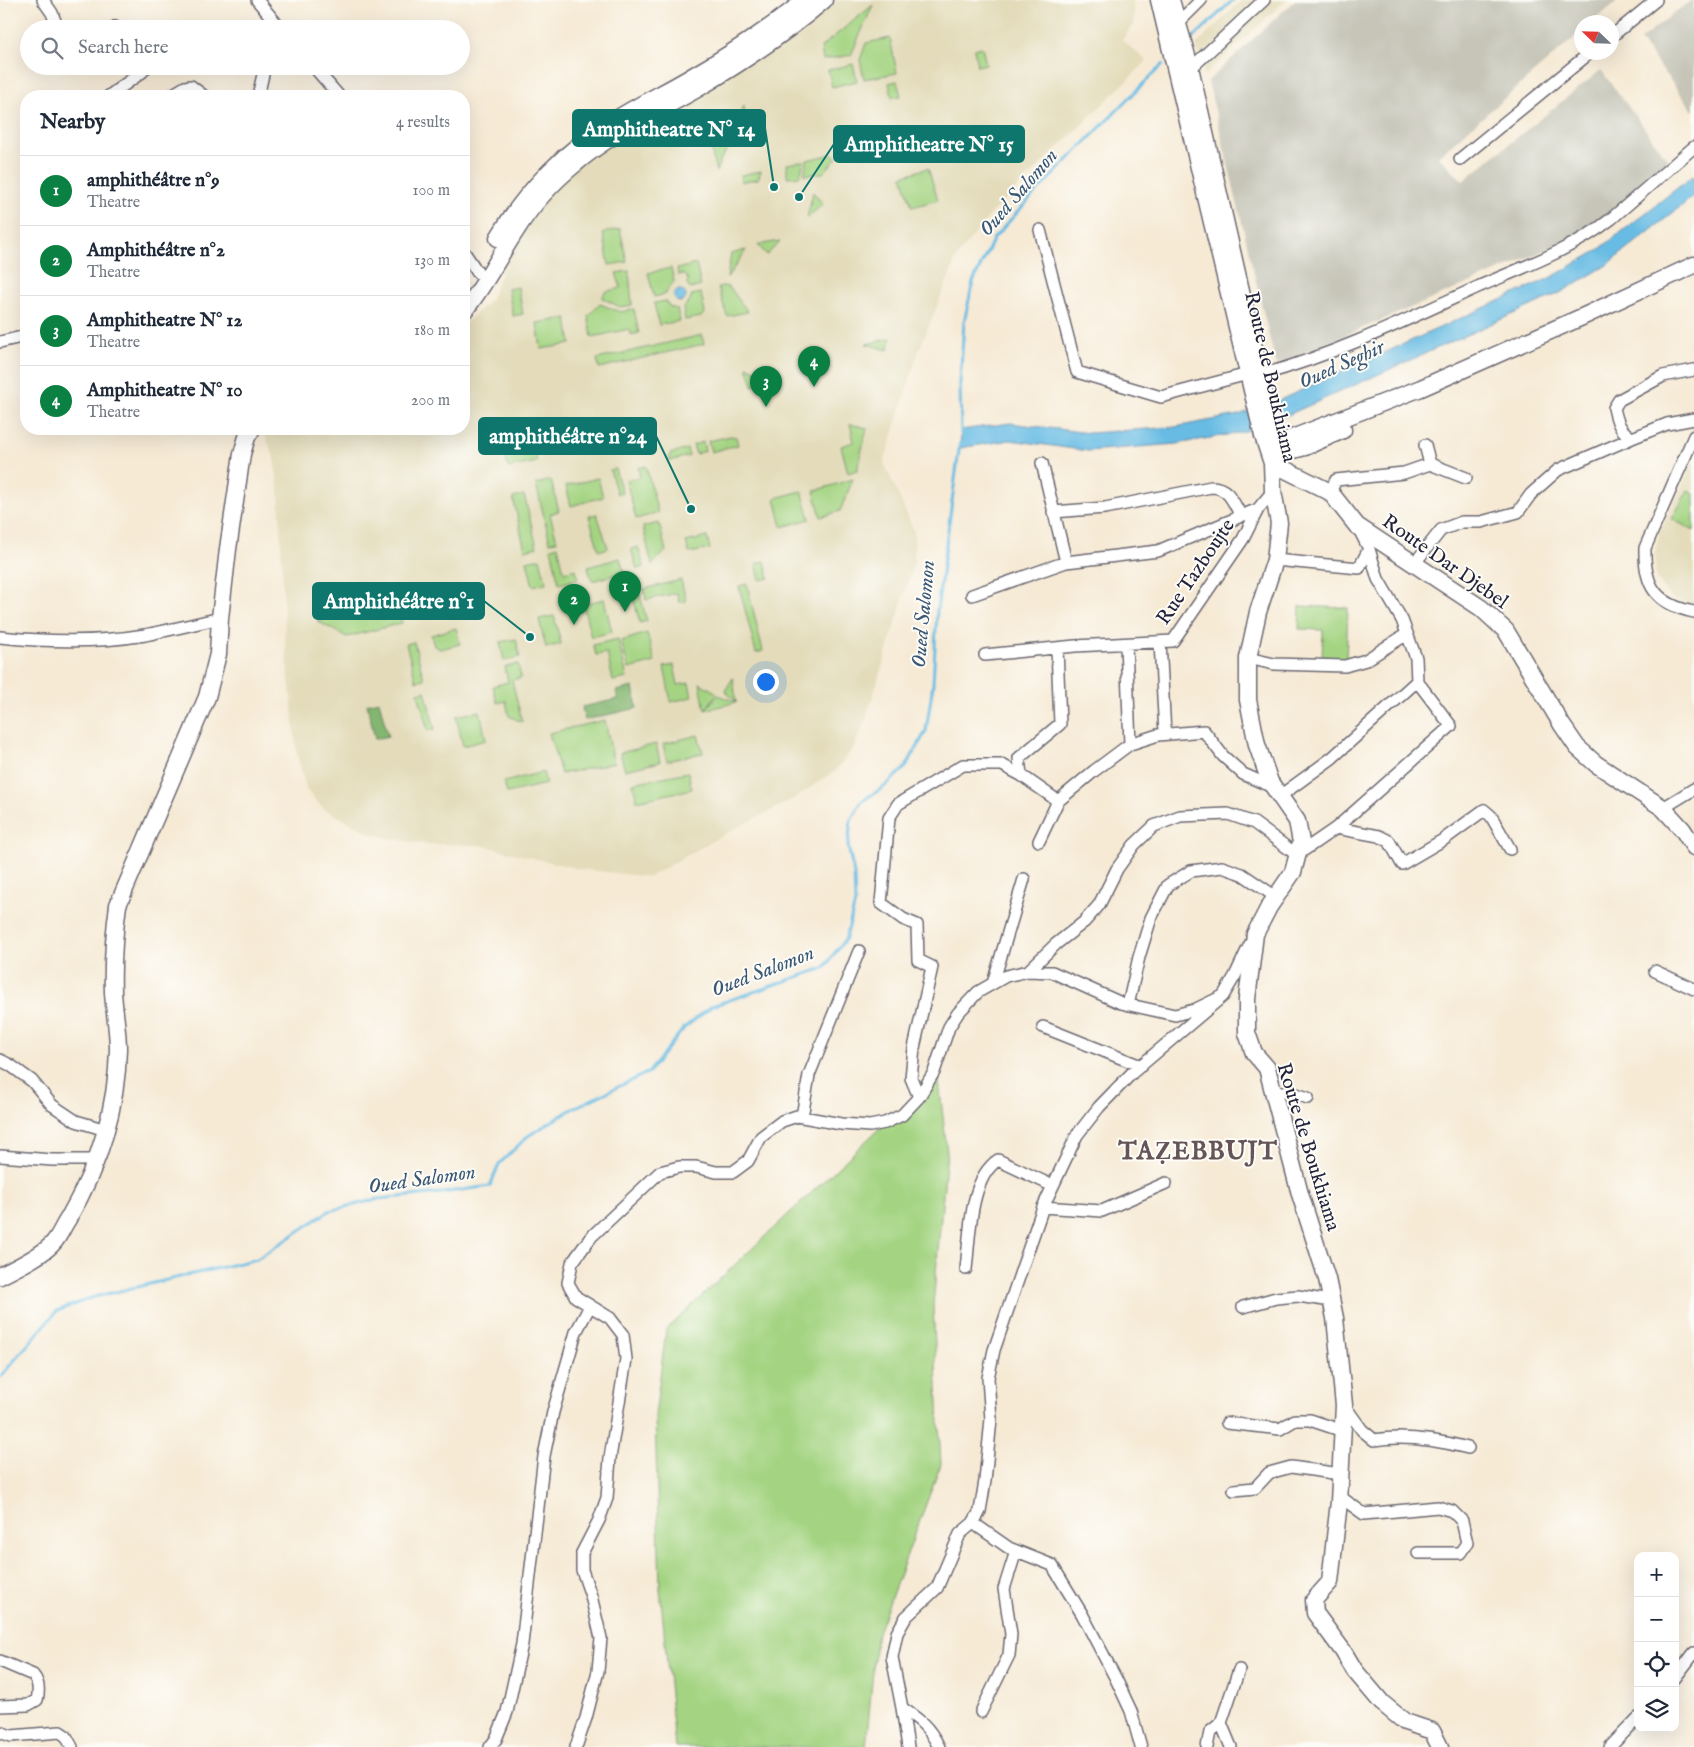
<!DOCTYPE html>
<html lang="en">
<head>
<meta charset="utf-8">
<style>
	body { margin:0; font-family:"IM FELL English",serif; background:#f2f2f3; color:#1f2937 }
	.controls { position:absolute; right:15px; bottom:15px; display:grid; overflow:hidden; border-radius:10px; box-shadow:0 5px 20px #0002 }
	.controls button { width:45px; height:45px; display:grid; place-items:center; padding:0; border:0; border-bottom:1px solid #e0e1e3; background:#fff; color:#1f2937; font:25px sans-serif }
	.compass { position:absolute; left:1574px; top:15px; width:45px; height:45px; border-radius:50%; background:#fff; box-shadow:0 5px 20px #0002; rotate:293deg }
	.you { position:absolute; left:765px; top:681px; width:18px; height:18px; margin:-12px; border:4px solid #fff; border-radius:50%; background:#1a73e8; box-shadow:0 0 0 8px #1a73e833 }
	.badge { display:grid; place-items:center; width:32px; height:32px; border-radius:50%; background:#0b8043; color:#fff; font-size:16px; font-weight:700 }
	.pin { position:absolute; translate:-50% -41px; filter:drop-shadow(0 1px 2px #0008) }
	.pin::after { content:''; position:absolute; top:26px; width:18px; height:15px; background:inherit; clip-path:polygon(0 0,100% 0,50% 100%) }
	.list { margin:0; padding:0; list-style:none }
	h2 { display:flex; justify-content:space-between; align-items:center; height:65px; margin:0; padding:0 20px; font-size:21px }
	h2 small { font-size:16px; font-weight:400; color:#747a83 }
	.list li { display:grid; grid-template-columns:32px 1fr auto; gap:15px; align-items:center; box-sizing:border-box; height:70px; padding:0 20px; border-top:1px solid #e0e1e3 }
	.list b { display:block; font-size:19px; white-space:nowrap }
	.list p { margin:0; font-size:16px; white-space:nowrap; color:#747a83 }
	.list em { font-size:16px; font-style:normal; color:#747a83 }
	.icon { flex:none; width:28px; height:28px; fill:none; stroke:currentColor; stroke-width:2; stroke-linecap:round; stroke-linejoin:round }
	.map { position:relative; flex:none; width:1694px; height:1747px; overflow:hidden }
	.search { position:absolute; background:#fff; box-shadow:0 5px 20px #0002; left:20px; top:20px; width:450px; height:55px; display:flex; align-items:center; gap:12px; box-sizing:border-box; padding:0 18px; border-radius:28px; color:#747a83; font-size:19px }
	.panel { position:absolute; background:#fff; box-shadow:0 5px 20px #0002; left:20px; top:90px; width:450px; height:345px; border-radius:20px }
	.map>svg:first-child { display:block }
	.built { fill:#e3dbba }
	.industrial { fill:#c6c5b8 }
	.green { fill:#a4d482; stroke:#637b5e }
	.forest { fill:#83b670; stroke:#526c56 }
	.water { fill:#67bce4; stroke:#446f90 }
	.lines { fill:none; stroke-linecap:round; stroke-linejoin:round }
	.stream { stroke:#67bce4; stroke-width:3 }
	.street-casing { stroke:#6c6871; stroke-width:14 }
	.secondary-casing { stroke:#6c6871; stroke-width:19 }
	.street { stroke:#fff; stroke-width:11 }
	.secondary { stroke:#fff; stroke-width:16 }
	.labels { text-anchor:middle; dominant-baseline:central; stroke-width:4; stroke-linejoin:round; paint-order:stroke }
	.street-label { font-size:20px; fill:#22223b; stroke:#fdfcf7 }
	.water-label { font-size:21px; font-style:italic; fill:#3a5876; stroke:#fdfcf7 }
	.district-label { font-size:25px; font-weight:bold; letter-spacing:1px; fill:#655559; stroke:#fdfcf7 }
	.leader { fill:none; stroke:#0f766e; stroke-width:2 }
	.callout-dot { fill:#0f766e; stroke:#fdfcf7; stroke-width:2 }
	.callout { fill:#0f766e; stroke:#0f766e; stroke-width:2 }
	.callout-label { font-size:21px; text-anchor:middle; font-weight:bold; fill:#fff }
</style>
</head>
<body>
<div class="map">
<svg width="1694" height="1747" viewBox="0 0 1694 1747">
	<rect width="100%" height="100%" fill="#fdfcf7"/>
	<filter id="ink" filterUnits="userSpaceOnUse"><feTurbulence type="fractalNoise" baseFrequency=".02" numOctaves="2"/><feDisplacementMap in="SourceGraphic" scale="10" xChannelSelector="R" yChannelSelector="G"/><feConvolveMatrix kernelMatrix="1 2 1 2 8 2 1 2 1" color-interpolation-filters="sRGB"/></filter>
	<filter id="wash" filterUnits="userSpaceOnUse"><feTurbulence type="fractalNoise" baseFrequency=".0096" numOctaves="4" result="noise"/><feDisplacementMap in="SourceGraphic" scale="20" xChannelSelector="R" yChannelSelector="G"/><feGaussianBlur stdDeviation="1.12" result="paint"/><feColorMatrix in="noise" values="0 0 0 0 0 0 0 0 0 0 0 0 0 0 0 0 0 1.4 0 .05"/><feComposite in="paint" operator="in"/></filter>
	<g filter="url(#wash)">
		<rect width="100%" height="100%" fill="#f6ead5"/>
		<path class="built" d="M 830,0 L 1132,0 L 1134,12 L 1133,25 L 1122,40 L 1147,61 L 993,211 L 957,257 L 919,350 L 884,463 L 914,531 L 914,563 L 866,719 L 854,747 L 836,770 L 795,798 L 721,836 L 649,877 L 579,869 L 480,845 L 425,844 L 399,840 L 372,834 L 324,809 L 307,791 L 297,754 L 285,640 L 279,490 L 274,458 L 263,429 L 464,429 L 464,325 L 491,299 L 505,262 L 560,177 Z
			M 1242,0 L 1286,0 L 1205,75 L 1196,45 Z
			M 1694,460 L 1694,605 L 1672,599 L 1656,577 L 1655,552 L 1660,532 Z"/>
		<path class="industrial" d="M 1295,0 L 1619,0 L 1592,22 L 1582,22 L 1581,32 L 1438,156 L 1463,181 L 1601,70 L 1668,160 L 1603,223 L 1526,259 L 1276,365 L 1208,81 Z
			M 1691,0 L 1694,0 L 1694,112 L 1640,40 Z"/>
		<path class="green" d="M 873,5 L 851,55 L 823,60 L 821,47 Z
			M 890,38 L 897,73 L 864,79 L 860,60 L 866,43 Z
			M 982,47 L 986,64 L 977,66 L 974,49 Z
			M 853,64 L 857,81 L 832,87 L 828,70 Z
			M 897,81 L 901,96 L 892,98 L 889,83 Z
			M 744,106 L 747,130 L 726,136 Z
			M 730,146 L 720,160 L 716,172 L 711,149 Z
			M 833,154 L 837,158 L 823,173 L 804,175 L 807,160 Z
			M 804,161 L 800,176 L 787,177 L 787,164 Z
			M 928,168 L 938,200 L 912,207 L 902,176 Z
			M 761,171 L 758,179 L 741,182 L 741,175 Z
			M 813,192 L 823,204 L 807,218 Z
			M 620,229 L 627,262 L 609,265 L 603,233 Z
			M 780,241 L 767,255 L 758,245 Z
			M 746,250 L 727,278 L 731,254 Z
			M 696,264 L 701,286 L 690,289 L 687,284 L 688,279 L 683,274 L 678,275 L 677,269 Z
			M 671,268 L 674,282 L 668,288 L 666,294 L 654,297 L 648,273 Z
			M 629,271 L 632,305 L 620,307 L 602,298 L 605,292 L 621,288 L 616,273 Z
			M 725,286 L 730,288 L 748,312 L 727,316 L 718,287 Z
			M 518,287 L 523,314 L 513,316 L 508,289 Z
			M 701,293 L 705,313 L 701,317 L 685,320 L 683,308 L 690,301 L 692,295 Z
			M 666,301 L 670,307 L 677,309 L 680,321 L 659,325 L 654,303 Z
			M 600,304 L 620,312 L 634,309 L 639,333 L 631,335 L 630,329 L 592,337 L 588,316 Z
			M 567,318 L 571,344 L 541,349 L 537,323 Z
			M 702,335 L 704,344 L 599,368 L 597,359 Z
			M 891,338 L 888,350 L 866,344 Z
			M 747,366 L 775,380 L 753,386 Z
			M 850,424 L 867,428 L 857,470 L 848,473 L 841,446 L 854,442 Z
			M 530,428 L 537,462 L 508,468 L 501,434 Z
			M 731,436 L 736,437 L 738,445 L 711,452 L 708,441 Z
			M 703,442 L 705,451 L 696,454 L 693,445 Z
			M 687,449 L 689,456 L 670,461 L 669,457 L 670,454 Z
			M 646,466 L 658,513 L 636,519 L 626,480 L 640,477 L 638,468 Z
			M 615,469 L 622,492 L 617,494 L 610,470 Z
			M 598,478 L 603,497 L 571,506 L 566,486 Z
			M 853,479 L 840,511 L 821,517 L 814,491 Z
			M 551,480 L 559,511 L 550,514 L 557,541 L 550,542 L 536,484 Z
			M 1688,490 L 1694,493 L 1694,531 L 1672,519 Z
			M 802,491 L 810,519 L 782,527 L 775,498 Z
			M 524,495 L 537,547 L 525,550 L 513,498 Z
			M 597,514 L 608,548 L 599,551 L 589,516 Z
			M 659,523 L 666,551 L 652,565 L 643,527 Z
			M 707,537 L 710,549 L 689,553 L 686,542 Z
			M 558,546 L 564,572 L 576,569 L 578,579 L 559,584 L 551,548 Z
			M 638,547 L 644,567 L 637,569 L 631,549 Z
			M 540,558 L 546,583 L 533,586 L 527,561 Z
			M 620,558 L 624,572 L 592,581 L 588,567 Z
			M 765,561 L 769,578 L 760,580 L 756,564 Z
			M 681,580 L 686,601 L 679,602 L 677,593 L 646,600 L 644,589 Z
			M 747,584 L 763,651 L 756,653 L 739,586 Z
			M 638,588 L 647,621 L 640,623 L 631,590 Z
			M 604,599 L 612,632 L 591,637 L 583,604 Z
			M 397,602 L 402,623 L 347,637 L 317,621 Z
			M 1300,606 L 1348,608 L 1346,662 L 1322,661 L 1323,630 L 1299,629 Z
			M 554,616 L 561,644 L 546,648 L 539,619 Z
			M 456,628 L 460,644 L 440,649 L 434,646 L 431,635 Z
			M 647,633 L 655,662 L 629,669 L 621,641 Z
			M 516,639 L 520,657 L 504,661 L 500,642 Z
			M 618,639 L 627,678 L 613,681 L 607,653 L 596,655 L 593,645 Z
			M 414,642 L 424,679 L 416,681 L 406,644 Z
			M 518,664 L 521,678 L 512,680 L 522,722 L 509,716 L 506,701 L 497,703 L 493,686 L 508,682 L 505,667 Z
			M 674,665 L 678,685 L 689,683 L 692,697 L 671,702 L 664,667 Z
			M 733,678 L 736,701 L 725,691 Z
			M 700,683 L 717,693 L 705,710 Z
			M 425,691 L 435,729 L 428,731 L 418,693 Z
			M 718,695 L 737,702 L 705,710 Z
			M 480,711 L 486,740 L 463,746 L 456,716 Z
			M 605,720 L 614,763 L 561,774 L 549,733 Z
			M 698,735 L 703,753 L 667,761 L 663,744 Z
			M 656,744 L 660,762 L 625,770 L 620,753 Z
			M 543,772 L 546,784 L 507,793 L 504,782 Z
			M 688,772 L 692,789 L 637,801 L 633,783 Z
			M 937,1064 L 947,1152 L 933,1305 L 941,1464 L 876,1638 L 866,1747 L 675,1747 L 660,1589 L 655,1416 L 666,1330 L 885,1123 L 902,1115 Z"/>
		<path class="forest" d="M 633,687 L 637,708 L 585,720 L 582,707 L 618,699 L 616,691 Z
			M 379,701 L 388,736 L 375,739 L 367,704 Z"/>
		<path class="water" d="M 1694,175 L 1694,196 L 1607,265 L 1560,293 L 1279,419 L 1243,432 L 1177,444 L 1088,451 L 1010,440 L 960,448 L 961,430 L 1010,423 L 1089,433 L 1175,427 L 1238,415 L 1273,403 L 1552,277 L 1597,251 Z
			M674 296a6 6 0 1 1 12 0a6 6 0 1 1-12 0Z"/>
		<g class="lines">
			<path class="stream" d="M 1193,38 L 1233,0
				M 961,434 L 960,382 L 964,322 L 973,282 L 994,238 L 1035,193 L 1163,64
				M 0,1377 L 57,1311 L 94,1297 L 257,1259 L 329,1211 L 378,1199 L 441,1193 L 490,1186 L 499,1164 L 528,1136 L 572,1109 L 649,1072 L 684,1028 L 712,1006 L 824,968 L 846,938 L 855,903 L 854,874 L 848,846 L 851,820 L 862,801 L 884,787 L 906,767 L 926,731 L 933,684 L 937,610 L 960,443"/>
		</g>
	</g>
	<g filter="url(#ink)">
		<g class="lines">
			<g class="street-casing">
				<path id="street" d="M 43,0 L 52,13 L 58,29
					M 257,0 L 281,29
					M 1177,24 L 1201,0
					M 113,29 L 115,27 L 119,29
					M 1612,36 L 1656,0
					M 313,66 L 339,96
					M 1186,71 L 1190,69 L 1264,0
					M 109,96 L 142,72 L 147,66
					M 170,96 L 185,87 L 191,86 L 204,96
					M 258,96 L 265,66
					M 1460,159 L 1591,52
					M 1040,230 L 1077,372 L 1161,397 L 1248,374
					M 464,252 L 478,273
					M 0,342 L 26,336
					M 1694,370 L 1663,376 L 1619,400 L 1614,408 C 1617,421 1619,430 1632,438 L 1667,424 L 1694,419
					M 1261,375 C 1337,354 1408,319 1480,286 C 1524,267 1573,249 1611,219 L 1694,147
					M 1694,436 L 1645,548 C 1644,585 1655,604 1694,612
					M 1425,445 L 1430,464
					M 1042,463 L 1066,562
					M 1330,492 L 1336,480 L 1404,473 L 1430,464 L 1466,478
					M 1053,512 L 1105,508 L 1211,487 C 1229,487 1233,502 1241,516
					M 1275,560 L 1359,568 L 1369,549
					M 1414,564 L 1441,530 L 1462,522 L 1481,522 L 1518,512 L 1531,494 L 1558,470 L 1632,438
					M 972,595 L 1066,562 L 1158,551 L 1258,509
					M 0,637 C 48,642 97,643 145,635 C 170,630 195,624 220,618
					M 1160,642 L 1165,734
					M 1126,644 L 1130,744
					M 1057,648 L 1060,724 L 1019,758 L 1021,775 L 1058,801
					M 985,655 L 1075,646 L 1173,641 L 1243,539 L 1258,509 L 1273,491
					M 1248,658 L 1274,664 L 1345,666 L 1366,660 L 1407,634
					M 1280,796 L 1332,758 L 1417,681 L 1416,658 L 1402,620 L 1378,579 L 1369,549 L 1358,527
					M 1663,808 L 1694,789
					M 1336,828 L 1379,836 L 1389,841 L 1402,864 L 1443,840 L 1484,810 L 1491,816 L 1510,849
					M 1039,841 L 1058,801 L 1094,771 L 1130,744 L 1158,735 L 1204,731 L 1223,756 L 1243,774 L 1275,788
					M 1028,971 L 1056,944 L 1084,922 L 1099,905 L 1117,869 L 1134,845 L 1154,826 L 1180,816 L 1228,814 L 1254,823 L 1297,855 L 1336,828 L 1451,726 L 1417,681
					M 1655,971 L 1694,989
					M 993,983 L 1024,879
					M 1128,1005 L 1139,957 L 1151,918 L 1168,885 L 1191,871 L 1222,867 L 1242,874 L 1276,897
					M 1043,1027 L 1141,1066
					M 0,1060 L 10,1065 L 32,1081 L 52,1105 L 76,1121 L 106,1130
					M 1273,1094 L 1288,1091 L 1308,1098
					M 919,1097 L 911,1078 L 914,1048 L 932,967 L 918,960 L 917,925 L 903,919 L 881,903 L 889,818 L 898,804 L 963,765 L 1002,765 L 1021,775
					M 802,1117 L 809,1075 L 859,951
					M 0,1156 L 52,1160 L 96,1160
					M 1043,1207 L 1102,1211 L 1166,1183
					M 966,1269 C 970,1237 969,1179 998,1160 L 1053,1186
					M 1243,1307 L 1276,1298 L 1298,1296 L 1331,1301
					M 1344,1405 L 1362,1430 L 1374,1440 C 1405,1435 1437,1440 1468,1448
					M 1227,1423 L 1280,1429 L 1295,1420 L 1310,1420 L 1343,1431
					M 1234,1490 L 1255,1488 L 1269,1473 L 1291,1467 L 1340,1474
					M 1339,1496 L 1364,1514 L 1438,1507 L 1452,1511 L 1462,1521 L 1467,1543 L 1460,1553 L 1418,1553
					M 973,1523 L 1009,1548 L 1052,1565 L 1082,1614 L 1116,1679 L 1131,1711 L 1141,1747
					M 0,1661 L 33,1675 C 39,1682 39,1692 37,1700 L 28,1705 L 0,1706
					M 1675,1678 L 1694,1653
					M 902,1708 L 908,1747
					M 981,1712 L 1009,1655 L 1011,1634 L 1004,1589 L 1016,1551
					M 1221,1723 L 1231,1747
					M 0,1732 L 11,1736 L 60,1732 L 66,1736 L 72,1747
					M 490,1747 L 496,1739 L 507,1712 L 522,1644 L 544,1456 L 553,1412 L 576,1332 L 590,1306
					M 576,1747 L 586,1718 L 598,1671 L 601,1638 L 591,1596 L 582,1570 L 582,1553 L 599,1520 L 607,1498 L 610,1458 L 626,1359 L 623,1335 L 610,1318 L 576,1297 L 568,1283 L 572,1263 L 591,1237 L 660,1172 L 679,1167 L 696,1167 L 716,1172 L 733,1172 L 748,1161 L 761,1137 L 782,1121 L 797,1116 L 841,1124 L 870,1126 L 885,1123 L 902,1115 L 919,1097 L 934,1072 L 949,1027 L 958,1013 L 978,992 L 1006,976 L 1028,971 L 1052,972 L 1121,1003 L 1175,1015 L 1194,1010 L 1223,996
					M 939,1747 C 929,1727 920,1720 902,1708 L 892,1657 L 897,1633 L 906,1617 L 937,1588 L 960,1534 L 973,1523 L 980,1511 L 985,1481 L 991,1419 L 988,1378 L 994,1350 L 1043,1207 L 1077,1135 L 1099,1107 L 1132,1073 L 1223,996 L 1235,976 L 1250,944
					M 1207,1747 L 1210,1732 L 1221,1723 L 1239,1670
					M 1610,1747 L 1638,1718"/>
			</g>
			<g class="secondary-casing">
				<path id="secondary" d="M 1159,0 L 1263,436 L 1272,463 L 1273,491 L 1279,523 L 1275,560 L 1258,612 L 1248,658 L 1248,700 L 1257,745 L 1270,782 L 1297,821 L 1301,842 L 1293,872 L 1269,907 L 1255,934 L 1247,999 L 1247,1033 L 1254,1053 L 1267,1068 L 1300,1194 L 1327,1279 L 1335,1318 L 1344,1405 L 1339,1502 L 1330,1582 L 1314,1600 L 1315,1613 L 1343,1651 L 1355,1671 L 1382,1703 L 1405,1722 L 1432,1731 L 1440,1747
					M 1171,0 L 1189,63 L 1274,435 L 1279,450
					M 498,238 C 526,190 567,149 615,120 C 640,104 666,92 691,77 C 731,54 770,29 805,0
					M 464,311 C 485,286 499,256 517,229 C 532,205 553,182 575,164 C 611,133 655,113 697,89 C 741,63 785,34 824,0
					M 1269,447 L 1421,388 L 1582,317 L 1694,265
					M 1274,455 L 1305,447 L 1343,430
					M 1272,463 L 1330,492 L 1357,526 L 1481,608 L 1506,631 L 1562,725 L 1577,747 L 1596,764 L 1663,808 L 1683,830 L 1694,847
					M 0,1276 C 14,1269 45,1254 54,1242 C 60,1235 63,1226 68,1219 C 98,1167 117,1108 118,1049 C 118,1030 114,1011 113,992 C 112,962 114,934 118,905 L 207,697 L 218,654 L 220,618 L 228,549 L 242,454 L 247,437 L 252,429"/>
			</g>
			<use href="#street" class="street"/>
			<use href="#secondary" class="secondary"/>
		</g>
	</g>
	<g class="labels">
		<g class="street-label">
			<text transform="translate(1270 377) rotate(77)">Route de Boukhiama</text>
			<text transform="translate(1445 562) rotate(35)">Route Dar Djebel</text>
			<text transform="translate(1196 572) rotate(-56)">Rue Tazboujte</text>
			<text transform="translate(1308 1147) rotate(73)">Route de Boukhiama</text>
		</g>
		<g class="water-label">
			<text transform="translate(1019 193) rotate(-49)">Oued Salomon</text>
			<text transform="translate(1342 365) rotate(-24)">Oued Seghir</text>
			<text transform="translate(924 614) rotate(-85)">Oued Salomon</text>
			<text transform="translate(763 972) rotate(-21)">Oued Salomon</text>
			<text transform="translate(422 1180) rotate(-8)">Oued Salomon</text>
		</g>
		<g class="district-label">
			<text x="1198" y="1152">TAẒEBBUJT</text>
		</g>
	</g>
	<path class="leader" d="M774 187L765 128M799 197L834 144M691 509L656 436M530 637L484 601"/>
	<g class="callout-dot">
		<circle cx="774" cy="187" r="5"/>
		<circle cx="799" cy="197" r="5"/>
		<circle cx="691" cy="509" r="5"/>
		<circle cx="530" cy="637" r="5"/>
	</g>
	<g class="callout">
		<rect x="573" y="110" width="192" height="36" rx="5"/>
		<rect x="834" y="126" width="190" height="36" rx="5"/>
		<rect x="479" y="418" width="177" height="36" rx="5"/>
		<rect x="313" y="583" width="171" height="36" rx="5"/>
	</g>
	<g class="callout-label">
		<text x="669" y="136">Amphitheatre N° 14</text>
		<text x="929" y="151">Amphitheatre N° 15</text>
		<text x="568" y="443">amphithéâtre n°24</text>
		<text x="399" y="608">Amphithéâtre n°1</text>
	</g>
</svg>
<div class="controls">
<button>+</button>
<button>−</button>
<button><svg class="icon" aria-label="locate" viewBox="0 0 24 24"><circle cx="12" cy="12" r="6"/><path d="M12 2v4M12 18v4M2 12h4M18 12h4"/></svg></button>
<button><svg class="icon" aria-label="layers" viewBox="0 0 24 24"><path d="M12 4l9 5-9 5-9-5zM3 14l9 5 9-5"/></svg></button>
</div>
<svg class="compass" viewBox="-18 -18 36 36"><path d="M0-13l5 13h-10z" fill="#e53935"/><path d="M0 13l5-13h-10z" fill="#747a83"/></svg>
<div class="you"></div>
<div class="pin badge" style="left:625px;top:612px">1</div>
<div class="pin badge" style="left:574px;top:625px">2</div>
<div class="pin badge" style="left:766px;top:407px">3</div>
<div class="pin badge" style="left:814px;top:387px">4</div>
<div class="search"><svg class="icon" aria-label="search" viewBox="0 0 24 24"><circle cx="10" cy="10" r="6"/><path d="M15 15l6 6"/></svg>Search here</div>
<section class="panel">
<h2>Nearby<small>4 results</small></h2>
<ul class="list">
<li><span class="badge">1</span><div><b>amphithéâtre n°9</b><p>Theatre</p></div><em>100 m</em></li>
<li><span class="badge">2</span><div><b>Amphithéâtre n°2</b><p>Theatre</p></div><em>130 m</em></li>
<li><span class="badge">3</span><div><b>Amphitheatre N° 12</b><p>Theatre</p></div><em>180 m</em></li>
<li><span class="badge">4</span><div><b>Amphitheatre N° 10</b><p>Theatre</p></div><em>200 m</em></li>
</ul>
</section>
</div>
</body>
</html>
